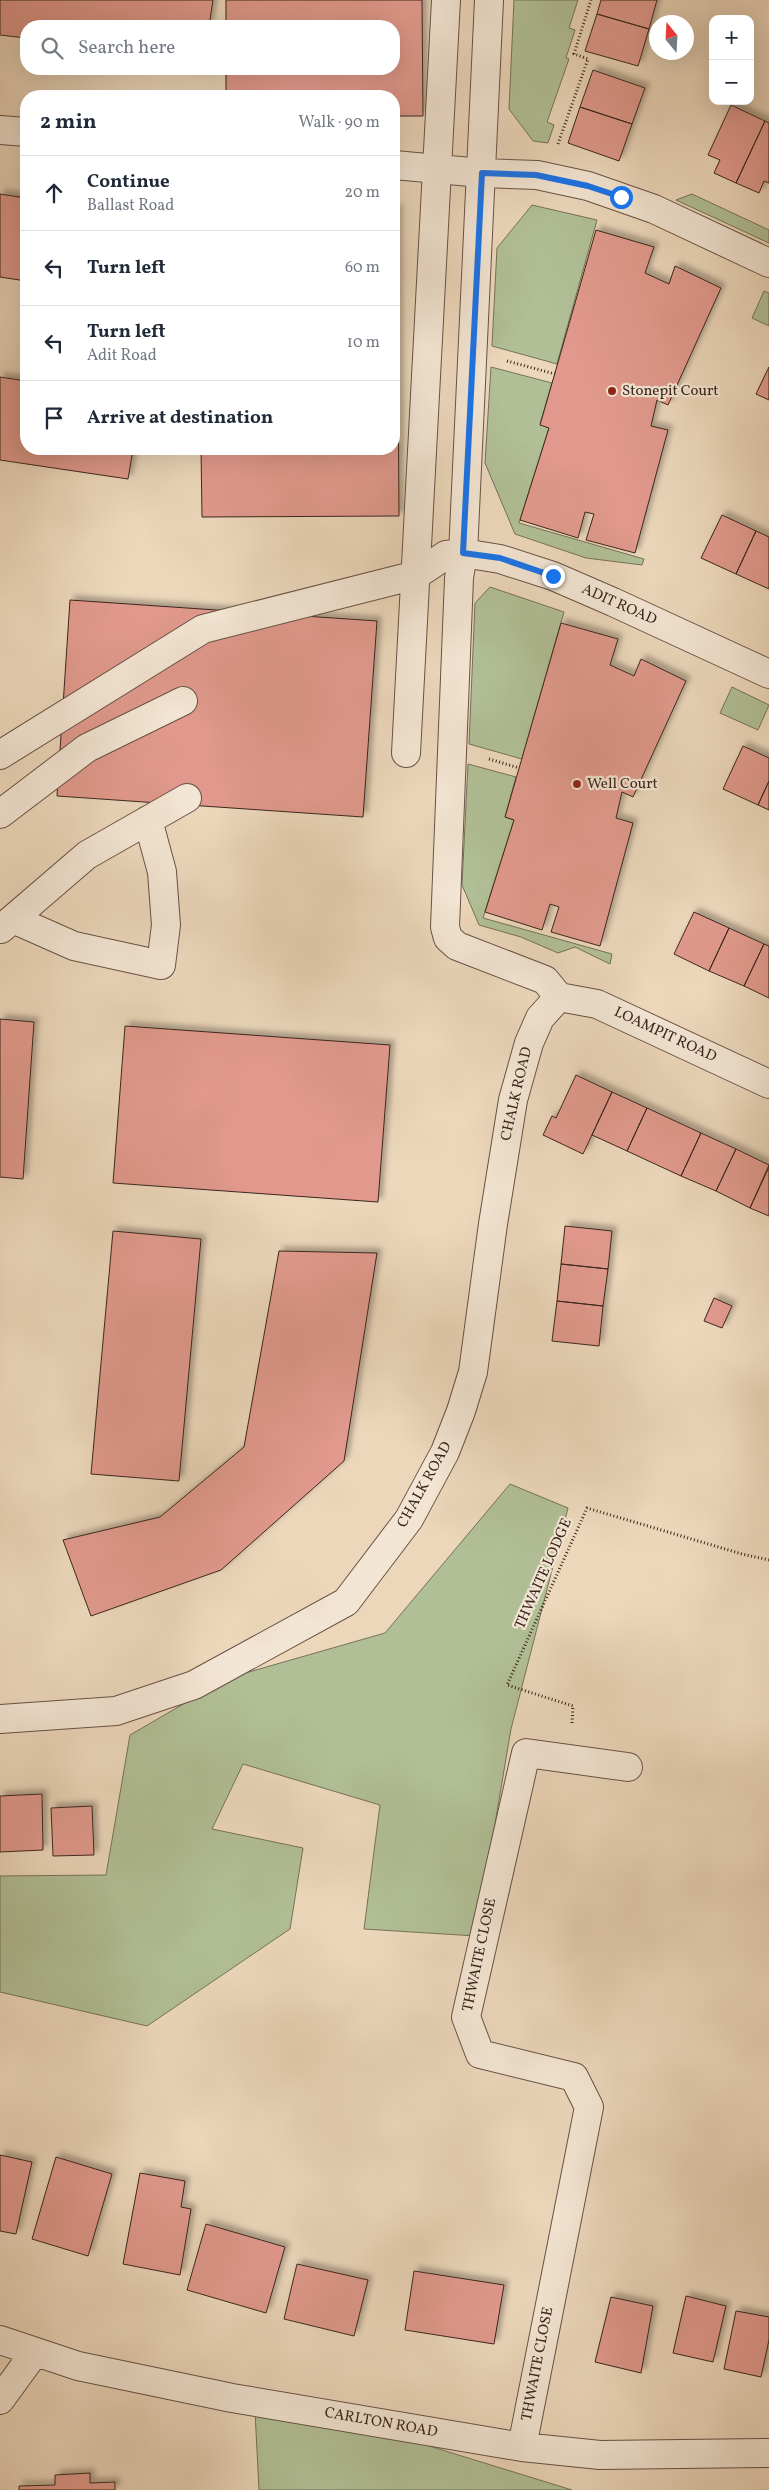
<!DOCTYPE html>
<html lang="en">
<head>
<meta charset="utf-8">
<style>
	body { margin:0; font-family:Vollkorn,serif; background:#f2f2f3; color:#1f2937 }
	.controls { position:absolute; right:15px; top:15px; display:grid; overflow:hidden; border-radius:10px; box-shadow:0 5px 20px #0002 }
	.controls button { width:45px; height:45px; display:grid; place-items:center; padding:0; border:0; border-bottom:1px solid #e0e1e3; background:#fff; color:#1f2937; font:25px sans-serif }
	.compass { position:absolute; left:649px; top:15px; width:45px; height:45px; border-radius:50%; background:#fff; box-shadow:0 5px 20px #0002; rotate:342deg }
	.stop { position:absolute; width:15px; height:15px; margin:-11px; border:4px solid #1a73e8; border-radius:50%; background:#fff }
	.stop.end { background:#1a73e8; border-color:#fff; box-shadow:0 1px 5px #0008 }
	.list { margin:0; padding:0; list-style:none }
	h2 { display:flex; justify-content:space-between; align-items:center; height:65px; margin:0; padding:0 20px; font-size:21px }
	h2 small { font-size:16px; font-weight:400; color:#747a83 }
	.list li { display:grid; grid-template-columns:32px 1fr auto; gap:15px; align-items:center; box-sizing:border-box; height:75px; padding:0 20px; border-top:1px solid #e0e1e3 }
	.list b { display:block; font-size:19px; white-space:nowrap }
	.list p { margin:0; font-size:16px; white-space:nowrap; color:#747a83 }
	.list em { font-size:16px; font-style:normal; color:#747a83 }
	.icon { flex:none; width:28px; height:28px; fill:none; stroke:currentColor; stroke-width:2; stroke-linecap:round; stroke-linejoin:round }
	.map { position:relative; flex:none; width:769px; height:2490px; overflow:hidden }
	.search { position:absolute; background:#fff; box-shadow:0 5px 20px #0002; left:20px; top:20px; width:380px; height:55px; display:flex; align-items:center; gap:12px; box-sizing:border-box; padding:0 18px; border-radius:20px; color:#747a83; font-size:19px }
	.panel { position:absolute; background:#fff; box-shadow:0 5px 20px #0002; left:20px; top:90px; width:380px; height:365px; border-radius:20px }
	.map>svg:first-child { display:block }
	.green { fill:#b1bf96; stroke:#76725a }
	.building { fill:#e0998c; stroke:#3b261e; filter:url(#shadow) }
	.lines { fill:none; stroke-linecap:round; stroke-linejoin:round }
	.minor-casing { stroke:#675245; stroke-width:30 }
	.path { stroke:#3b261e; stroke-width:3; stroke-dasharray:1 2.5; stroke-linecap:butt }
	.minor { stroke:#f3e5d3; stroke-width:28 }
	.route { stroke:#1a73e8; stroke-width:6 }
	.poi-dot { fill:#8f2418; stroke:#f3e5d3; stroke-width:2 }
	.labels { text-anchor:middle; dominant-baseline:central; stroke-width:4.5; stroke-linejoin:round; paint-order:stroke }
	.poi-label { font-size:15px; fill:#3b261e; stroke:#f3e5d3; text-anchor:start }
	.street-label { font-size:15px; fill:#3b261e; stroke:#f3e5d3 }
</style>
</head>
<body>
<div class="map">
<svg width="769" height="2490" viewBox="0 0 769 2490">
	<defs>
		<filter id="shadow"><feDropShadow dx="4.5" dy="-4.5" stdDeviation="2.5" flood-color="#0004"/></filter>
	</defs>
	<rect width="100%" height="100%" fill="#ecd7bb"/>
	<filter id="stains"><feTurbulence type="fractalNoise" baseFrequency=".004" numOctaves="4"/><feColorMatrix values="0 0 0 0 .2 0 0 0 0 .09 0 0 0 0 .02 0 0 0 .5 -.17"/></filter>
	<radialGradient id="worn" r=".72"><stop offset=".6" stop-color="#630" stop-opacity="0"/><stop offset="1" stop-color="#630" stop-opacity=".3"/></radialGradient>
	<path class="green" d="M 514,0 L 578,0 L 569,28 L 575,30 L 566,58 L 569,59 L 547,122 L 554,125 L 548,143 L 533,141 L 509,109 Z
		M 692,194 L 769,230 L 769,243 L 676,200 Z
		M 532,205 L 597,220 L 557,364 L 492,346 L 497,248 Z
		M 764,291 L 769,293 L 769,326 L 752,318 Z
		M 491,367 L 552,383 L 540,424 L 549,428 L 519,523 L 644,559 L 642,565 L 586,558 L 515,534 L 485,463 Z
		M 490,587 L 564,612 L 522,759 L 469,744 L 475,603 Z
		M 732,687 L 769,705 L 758,730 L 720,713 Z
		M 468,764 L 516,777 L 505,817 L 514,820 L 483,918 L 612,954 L 610,964 L 575,947 L 558,953 L 521,937 L 479,925 L 462,885 Z
		M 510,1484 L 568,1508 L 511,1729 L 476,1936 L 364,1929 L 380,1805 L 243,1764 L 212,1829 L 303,1848 L 290,1929 L 147,2026 L 0,1992 L 0,1876 L 106,1875 L 130,1735 L 228,1678 L 385,1633 Z
		M 254,2392 L 572,2490 L 259,2490 Z"/>
	<path class="building" d="M 0,0 L 213,0 L 209,26 L 26,26 L 26,38 L 0,35 Z
		M 226,0 L 422,0 L 423,116 L 394,116 L 394,96 L 226,96 L 226,69 L 394,69 L 394,26 L 226,26 Z
		M 601,0 L 657,0 L 649,29 L 597,14 Z
		M 597,14 L 649,29 L 638,66 L 585,51 Z
		M 593,70 L 645,88 L 632,124 L 580,107 Z
		M 731,105 L 765,121 L 736,183 L 714,173 L 720,160 L 708,155 Z
		M 580,107 L 632,124 L 619,161 L 568,143 Z
		M 765,121 L 769,123 L 769,183 L 764,181 L 759,193 L 736,183 Z
		M 0,194 L 26,198 L 26,281 L 0,277 Z
		M 394,209 L 397,209 L 399,516 L 202,517 L 201,449 L 394,449 Z
		M 596,230 L 654,247 L 645,273 L 669,284 L 675,266 L 721,288 L 668,405 L 657,400 L 651,426 L 668,430 L 635,553 L 586,540 L 594,514 L 585,512 L 578,538 L 520,520 L 549,428 L 540,425 Z
		M 769,367 L 769,400 L 756,394 Z
		M 0,377 L 26,381 L 26,449 L 133,449 L 128,479 L 0,460 Z
		M 722,515 L 756,531 L 736,574 L 701,558 Z
		M 756,531 L 769,537 L 769,589 L 736,574 Z
		M 70,600 L 377,621 L 363,817 L 57,796 Z
		M 561,623 L 618,639 L 610,665 L 634,676 L 641,659 L 686,681 L 633,797 L 622,792 L 616,818 L 633,823 L 600,946 L 551,932 L 559,907 L 550,904 L 542,930 L 485,912 L 514,820 L 505,817 Z
		M 743,746 L 769,758 L 769,781 L 758,805 L 723,789 Z
		M 769,781 L 769,810 L 758,805 Z
		M 694,912 L 729,928 L 709,971 L 674,954 Z
		M 729,928 L 764,944 L 744,986 L 709,971 Z
		M 764,944 L 769,946 L 769,998 L 744,986 Z
		M 0,1019 L 34,1022 L 23,1179 L 0,1177 Z
		M 125,1026 L 390,1045 L 378,1202 L 113,1183 Z
		M 576,1075 L 612,1092 L 583,1154 L 543,1135 L 552,1116 L 556,1118 Z
		M 612,1092 L 647,1108 L 627,1151 L 592,1135 Z
		M 647,1108 L 701,1133 L 681,1176 L 627,1151 Z
		M 701,1133 L 736,1149 L 716,1191 L 681,1176 Z
		M 736,1149 L 769,1165 L 750,1208 L 716,1191 Z
		M 769,1167 L 769,1216 L 750,1208 Z
		M 565,1226 L 612,1231 L 608,1269 L 561,1264 Z
		M 113,1231 L 201,1239 L 179,1481 L 91,1474 Z
		M 279,1251 L 377,1253 L 344,1461 L 221,1570 L 91,1616 L 63,1540 L 160,1517 L 244,1447 Z
		M 561,1264 L 608,1269 L 603,1306 L 557,1301 Z
		M 714,1298 L 732,1306 L 722,1328 L 704,1321 Z
		M 557,1301 L 603,1306 L 599,1346 L 552,1341 Z
		M 42,1794 L 43,1850 L 0,1852 L 0,1796 Z
		M 92,1806 L 94,1855 L 53,1856 L 51,1808 Z
		M 0,2155 L 32,2162 L 16,2234 L 0,2231 Z
		M 56,2157 L 112,2174 L 88,2256 L 32,2239 Z
		M 140,2173 L 185,2181 L 181,2207 L 191,2209 L 180,2275 L 123,2264 Z
		M 206,2224 L 285,2247 L 266,2313 L 187,2290 Z
		M 297,2264 L 368,2280 L 354,2336 L 284,2319 Z
		M 414,2271 L 504,2285 L 494,2344 L 405,2330 Z
		M 686,2296 L 726,2306 L 713,2362 L 673,2353 Z
		M 611,2297 L 653,2306 L 641,2373 L 595,2362 Z
		M 736,2311 L 769,2317 L 769,2340 L 761,2377 L 724,2369 Z
		M 90,2473 L 90,2483 L 115,2482 L 115,2490 L 19,2490 L 19,2486 L 55,2485 L 55,2475 Z"/>
	<g class="lines">
		<g class="minor-casing">
			<path id="minor" d="M 489,0 L 463,553 L 459,578 L 445,927 L 448,938 L 457,946 L 545,980 L 559,997
				M 0,130 L 26,132
				M 394,165 L 482,173 L 537,175 L 588,186 L 654,209 L 769,263
				M 406,753 L 446,0
				M 0,755 L 203,629 L 416,575 L 446,555 L 463,553 L 500,559 L 553,576 L 613,602 L 769,674
				M 0,814 L 87,748 L 183,701
				M 13,919 L 74,946 L 161,965 L 166,925 L 162,872 L 148,820
				M 1,929 L 87,855 L 187,798
				M 559,997 L 597,1004 L 769,1084
				M 0,1719 L 116,1711 L 194,1685 L 346,1602 L 409,1519 L 445,1452 L 461,1411 L 473,1372 L 493,1224 L 513,1100 L 529,1043 L 540,1018 L 559,997
				M 0,2340 L 78,2366 L 232,2398 L 522,2447 L 600,2455 L 769,2453
				M 0,2400 L 35,2352
				M 522,2447 L 589,2107 L 574,2077 L 480,2054 L 466,2017 L 526,1753 L 628,1767"/>
		</g>
		<path class="path" d="M 558,144 L 588,59 L 574,54 L 591,0
			M 507,361 L 555,374
			M 489,759 L 519,768
			M 572,1723 L 573,1706 L 507,1685 L 587,1508 L 742,1554 L 769,1560"/>
		<use href="#minor" class="minor"/>
	</g>
	<g class="lines">
		<path class="route" d="M 553,576 L 500,558 L 463,553 L 482,173 L 536,175 L 588,186 L 621,197"/>
	</g>
	<g class="poi-dot">
		<circle cx="612" cy="391" r="5"/>
		<circle cx="577" cy="784" r="5"/>
	</g>
	<g class="labels">
		<g class="poi-label">
			<text x="622" y="391">Stonepit Court</text>
			<text x="587" y="784">Well Court</text>
		</g>
		<g class="street-label">
			<text transform="translate(619 605) rotate(24)">ADIT ROAD</text>
			<text transform="translate(665 1035) rotate(25)">LOAMPIT ROAD</text>
			<text transform="translate(517 1094) rotate(-77)">CHALK ROAD</text>
			<text transform="translate(425 1485) rotate(-61)">CHALK ROAD</text>
			<text transform="translate(544 1574) rotate(-66)">THWAITE LODGE</text>
			<text transform="translate(480 1955) rotate(-78)">THWAITE CLOSE</text>
			<text transform="translate(538 2364) rotate(-79)">THWAITE CLOSE</text>
			<text transform="translate(381 2423) rotate(10)">CARLTON ROAD</text>
		</g>
	</g>
	<rect width="100%" height="100%" filter="url(#stains)"/>
	<rect width="100%" height="100%" fill="url(#worn)"/>
</svg>
<div class="controls">
<button>+</button>
<button>−</button>
</div>
<svg class="compass" viewBox="-18 -18 36 36"><path d="M0-13l5 13h-10z" fill="#e53935"/><path d="M0 13l5-13h-10z" fill="#747a83"/></svg>
<div class="stop" style="left:621px;top:197px"></div>
<div class="stop end" style="left:553px;top:576px"></div>
<div class="search"><svg class="icon" aria-label="search" viewBox="0 0 24 24"><circle cx="10" cy="10" r="6"/><path d="M15 15l6 6"/></svg>Search here</div>
<section class="panel">
<h2>2 min<small>Walk · 90 m</small></h2>
<ul class="list">
<li><svg class="icon" aria-label="ahead" viewBox="0 0 24 24"><path d="M12 20V5M6 11l6-6 6 6"/></svg><div><b>Continue</b><p>Ballast Road</p></div><em>20 m</em></li>
<li><svg class="icon" aria-label="left" viewBox="0 0 24 24"><path d="M17 20v-9H6M10 6l-5 5 5 5"/></svg><div><b>Turn left</b></div><em>60 m</em></li>
<li><svg class="icon" aria-label="left" viewBox="0 0 24 24"><path d="M17 20v-9H6M10 6l-5 5 5 5"/></svg><div><b>Turn left</b><p>Adit Road</p></div><em>10 m</em></li>
<li><svg class="icon" aria-label="arrive" viewBox="0 0 24 24"><path d="M6 21V4h12l-3 4 3 4H6"/></svg><div><b>Arrive at destination</b></div></li>
</ul>
</section>
</div>
</body>
</html>
